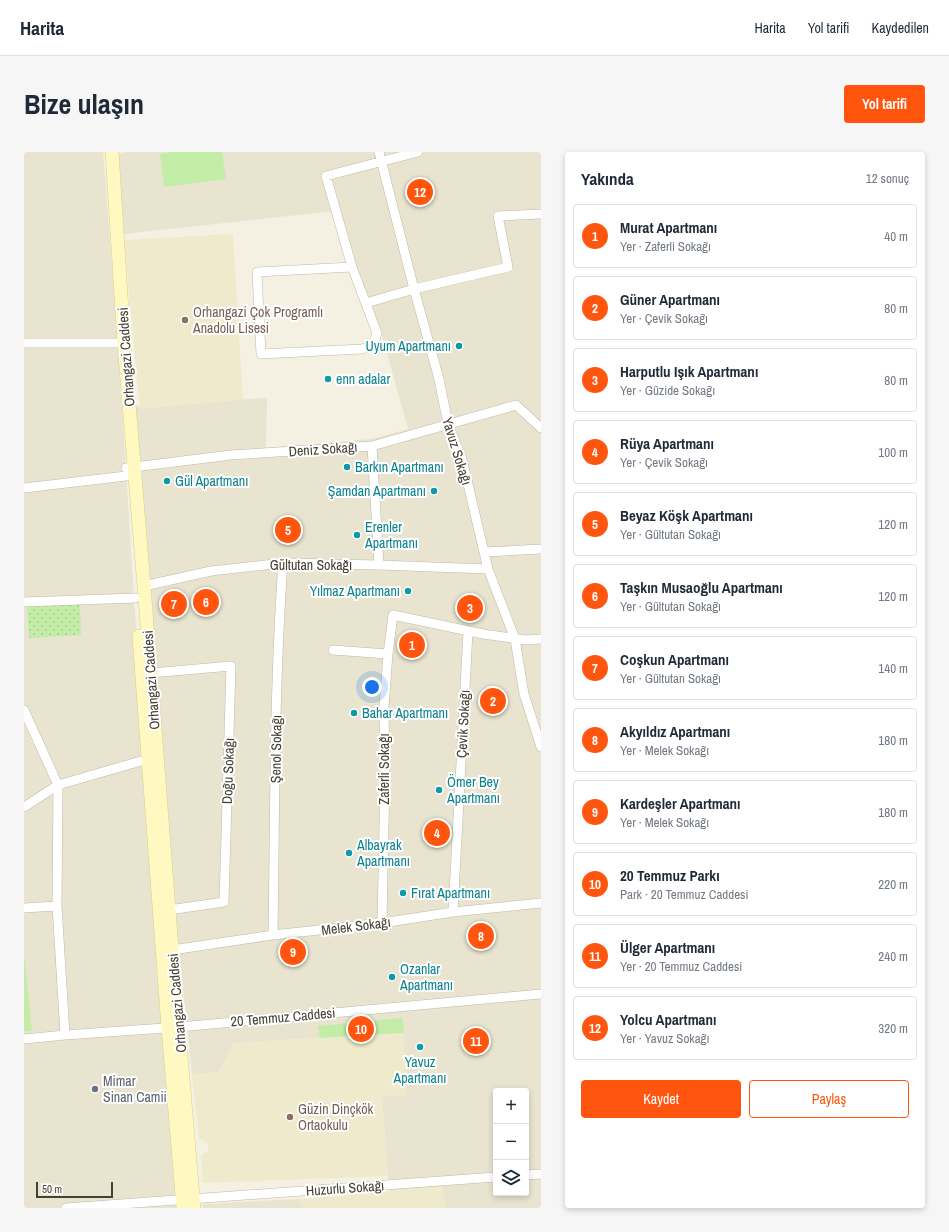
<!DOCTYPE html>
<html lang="tr">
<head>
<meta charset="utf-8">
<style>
	body { margin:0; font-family:"Archivo Narrow",sans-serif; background:#f6f6f7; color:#1f2937 }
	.controls { position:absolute; right:12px; bottom:12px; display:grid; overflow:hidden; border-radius:4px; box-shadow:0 2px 6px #0003 }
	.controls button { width:36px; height:36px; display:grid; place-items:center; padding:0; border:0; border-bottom:1px solid #e0e1e3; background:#fff; color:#1f2937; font:20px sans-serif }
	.scale { position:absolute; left:12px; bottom:10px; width:77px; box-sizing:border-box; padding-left:4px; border:2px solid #464133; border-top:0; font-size:11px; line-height:14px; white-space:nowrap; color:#464133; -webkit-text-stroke:3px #fff; paint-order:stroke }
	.you { position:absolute; left:348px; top:535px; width:14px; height:14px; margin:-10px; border:3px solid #fff; border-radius:50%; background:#1a73e8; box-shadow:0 0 0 6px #1a73e833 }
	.badge { display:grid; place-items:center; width:26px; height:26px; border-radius:50%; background:#ff550e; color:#fff; font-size:13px; font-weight:700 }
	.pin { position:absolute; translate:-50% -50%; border:2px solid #fff; box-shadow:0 1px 4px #0006 }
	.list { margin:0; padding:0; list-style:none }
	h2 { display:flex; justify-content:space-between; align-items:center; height:52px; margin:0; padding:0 16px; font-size:17px }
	h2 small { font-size:13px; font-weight:400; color:#747a83 }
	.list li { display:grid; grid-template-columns:26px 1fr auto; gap:12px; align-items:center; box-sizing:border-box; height:64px; margin:0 8px 8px; padding:0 8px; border:1px solid #e0e1e3; border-radius:4px }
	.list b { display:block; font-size:15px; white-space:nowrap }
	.list p { margin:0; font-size:13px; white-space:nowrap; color:#747a83 }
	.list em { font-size:13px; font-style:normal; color:#747a83 }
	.actions { display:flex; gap:8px; padding:12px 16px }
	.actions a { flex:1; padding:9px 0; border:1px solid #ff550e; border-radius:4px; text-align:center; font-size:14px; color:#ff550e }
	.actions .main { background:#ff550e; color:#fff }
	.icon { flex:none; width:22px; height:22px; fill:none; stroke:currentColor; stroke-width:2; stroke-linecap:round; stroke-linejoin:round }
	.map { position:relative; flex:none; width:517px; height:1056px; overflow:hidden; border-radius:4px }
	header { display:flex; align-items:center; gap:24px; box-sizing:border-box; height:56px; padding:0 20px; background:#fff; border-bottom:1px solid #e0e1e3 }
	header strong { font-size:19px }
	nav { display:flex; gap:22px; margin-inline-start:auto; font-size:14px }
	.intro { display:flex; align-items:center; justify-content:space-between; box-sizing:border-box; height:96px; padding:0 24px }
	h1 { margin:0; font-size:28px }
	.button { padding:10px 18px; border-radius:4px; background:#ff550e; color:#fff; font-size:14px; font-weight:700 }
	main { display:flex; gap:24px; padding:0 24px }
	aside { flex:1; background:#fff; border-radius:4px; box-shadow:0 2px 6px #0003 }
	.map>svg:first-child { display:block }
	.residential { fill:#e8e4d0; fill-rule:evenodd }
	.education { fill:#eeeacb }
	.grass { fill:url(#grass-dots) }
	.green { fill:#c3eda7 }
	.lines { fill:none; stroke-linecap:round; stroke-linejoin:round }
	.street-casing { stroke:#c0baa5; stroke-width:10 }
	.secondary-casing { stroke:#d8d08d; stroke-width:14 }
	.street { stroke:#fff; stroke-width:9 }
	.secondary { stroke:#fff9c1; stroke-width:13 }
	.education-dot { fill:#8d6e63; stroke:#fff; stroke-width:1.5 }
	.culture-dot { fill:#0f9aa8; stroke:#fff; stroke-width:1.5 }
	.worship-dot { fill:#6b7280; stroke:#fff; stroke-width:1.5 }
	.labels { text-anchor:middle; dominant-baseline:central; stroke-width:4; stroke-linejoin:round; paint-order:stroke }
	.education-label { font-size:14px; fill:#785e54; stroke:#fff; text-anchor:start }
	.culture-label { font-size:14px; fill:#0d838f; stroke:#fff; text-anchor:start }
	.street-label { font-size:14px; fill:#464133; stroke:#fff }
	.worship-label { font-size:14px; fill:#5b616d; stroke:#fff; text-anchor:start }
</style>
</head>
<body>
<header>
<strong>Harita</strong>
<nav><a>Harita</a><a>Yol tarifi</a><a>Kaydedilen</a></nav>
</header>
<div class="intro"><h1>Bize ulaşın</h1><a class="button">Yol tarifi</a></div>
<main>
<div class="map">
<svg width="517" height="1056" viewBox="0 0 517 1056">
	<defs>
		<pattern id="grass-dots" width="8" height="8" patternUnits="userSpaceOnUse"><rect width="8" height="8" fill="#c3eda7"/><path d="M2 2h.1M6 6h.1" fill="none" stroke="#a9cc90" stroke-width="1.8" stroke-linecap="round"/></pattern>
	</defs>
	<rect width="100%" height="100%" fill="#f4f1e3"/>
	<path class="residential" d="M 0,0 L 79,0 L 94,190 L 110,447 L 153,1056 L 0,1056 Z
		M 103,0 L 517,0 L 517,1056 L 421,1056 L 418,1035 L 365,1039 L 358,945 L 379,881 L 210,891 L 195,920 L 168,922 L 117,429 L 103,255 L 243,246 L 242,296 L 347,287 L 384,277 L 359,187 L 311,59 L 100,82 L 93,2 ZM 472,939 L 502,939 L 502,1041 L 472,1041 Z
		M 274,1047 L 280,1056 L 179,1056 L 178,1052 Z"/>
	<path class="education" d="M 209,82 L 219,248 L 116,257 L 100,88 Z
		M 380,881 L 383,943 L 358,945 L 364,1024 L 179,1031 L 177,1003 L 184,999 L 184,992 L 175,986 L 168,922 L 195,920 L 209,891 Z
		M 418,1035 L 421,1056 L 280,1056 L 274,1047 Z"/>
	<path class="grass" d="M 56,452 L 57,483 L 5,486 L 3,454 Z"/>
	<path class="green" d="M 148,0 L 198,0 L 202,27 L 140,35 L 136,2 Z
		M 0,802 L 8,879 L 0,879 Z
		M 378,866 L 380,881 L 296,886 L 294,874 Z"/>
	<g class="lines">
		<g class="street-casing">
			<path id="street" d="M 355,0 L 390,137 L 415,227 L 424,272 L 438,307 L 464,417 L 491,487 L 500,542 L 517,595
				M 328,115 L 233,120 L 237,202 L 338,197 C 348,194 351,190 353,181 L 328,115 L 302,24 L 394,0
				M 342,151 L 390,137 L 484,115 L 474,64 L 517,62
				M 0,191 L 100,191
				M 348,294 L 355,413
				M 102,316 L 207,303 L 348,294 L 492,253 L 517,276
				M 0,336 L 102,324
				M 460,400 L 517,397
				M 120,434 L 187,419 L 259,411 L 355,413 L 464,417
				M 0,450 L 112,446
				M 309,498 L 364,502
				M 127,521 L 207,514 L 200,750 L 145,758
				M 0,558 L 34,633 L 33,754 L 41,883
				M 0,655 L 34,633 L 124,607
				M 0,756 L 33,754
				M 429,760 L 444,480
				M 358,771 L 361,624 L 360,555 L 364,502 L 369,463 L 459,482 L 502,488 L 517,487
				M 249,783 C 251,659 250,535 259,411
				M 148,798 L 249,783 L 358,771 L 429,760 L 517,751
				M 0,887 L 41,883 L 155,875 L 517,842
				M 502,1023 L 517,1022
				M 42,1056 L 472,1025"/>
		</g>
		<g class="secondary-casing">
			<path id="secondary" d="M 88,0 L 100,191 L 120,434 L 148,798 L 170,1056
				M 115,484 L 144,875 L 159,1056"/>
		</g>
		<use href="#street" class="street"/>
		<use href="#secondary" class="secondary"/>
	</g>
	<g class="education-dot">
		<circle cx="161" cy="168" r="4"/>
		<circle cx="266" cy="965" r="4"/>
	</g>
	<g class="culture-dot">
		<circle cx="435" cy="194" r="4"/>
		<circle cx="304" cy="227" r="4"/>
		<circle cx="323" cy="315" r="4"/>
		<circle cx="143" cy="329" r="4"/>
		<circle cx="410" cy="339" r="4"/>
		<circle cx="333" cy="383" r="4"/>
		<circle cx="384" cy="439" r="4"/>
		<circle cx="330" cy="561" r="4"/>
		<circle cx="415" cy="638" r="4"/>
		<circle cx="325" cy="701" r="4"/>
		<circle cx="379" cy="741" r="4"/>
		<circle cx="368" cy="825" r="4"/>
		<circle cx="396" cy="895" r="4"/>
	</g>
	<circle class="worship-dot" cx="71" cy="937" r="4"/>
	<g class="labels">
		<g class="education-label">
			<text x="169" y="160">Orhangazi Çok Programlı<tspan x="169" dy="16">Anadolu Lisesi</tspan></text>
			<text x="274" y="957">Güzin Dinçkök<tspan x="274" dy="16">Ortaokulu</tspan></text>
		</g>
		<g class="culture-label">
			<text x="427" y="194" text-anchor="end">Uyum Apartmanı</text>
			<text x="312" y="227">enn adalar</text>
			<text x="331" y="315">Barkın Apartmanı</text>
			<text x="151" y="329">Gül Apartmanı</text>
			<text x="402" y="339" text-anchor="end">Şamdan Apartmanı</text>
			<text x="341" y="375">Erenler<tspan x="341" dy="16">Apartmanı</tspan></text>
			<text x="376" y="439" text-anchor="end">Yılmaz Apartmanı</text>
			<text x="338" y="561">Bahar Apartmanı</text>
			<text x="423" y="630">Ömer Bey<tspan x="423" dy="16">Apartmanı</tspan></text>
			<text x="333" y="693">Albayrak<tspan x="333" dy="16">Apartmanı</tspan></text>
			<text x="387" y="741">Fırat Apartmanı</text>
			<text x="376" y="817">Ozanlar<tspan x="376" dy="16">Apartmanı</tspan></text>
			<text x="396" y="910" text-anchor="middle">Yavuz<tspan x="396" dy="16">Apartmanı</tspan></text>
		</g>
		<g class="street-label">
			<text transform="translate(102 205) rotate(-94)">Orhangazi Caddesi</text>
			<text transform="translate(299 297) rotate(-4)">Deniz Sokağı</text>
			<text transform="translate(433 299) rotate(73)">Yavuz Sokağı</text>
			<text x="287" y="413">Gültutan Sokağı</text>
			<text transform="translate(127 528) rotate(-94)">Orhangazi Caddesi</text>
			<text transform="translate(439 572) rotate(-87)">Çevik Sokağı</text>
			<text transform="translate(252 597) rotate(-89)">Şenol Sokağı</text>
			<text transform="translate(360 617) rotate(-90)">Zaferli Sokağı</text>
			<text transform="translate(204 619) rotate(-88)">Doğu Sokağı</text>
			<text transform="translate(332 774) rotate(-7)">Melek Sokağı</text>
			<text transform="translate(153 851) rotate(-95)">Orhangazi Caddesi</text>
			<text transform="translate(259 865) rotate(-5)">20 Temmuz Caddesi</text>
			<text transform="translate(321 1036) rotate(-4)">Huzurlu Sokağı</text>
		</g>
		<g class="worship-label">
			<text x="79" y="929">Mimar<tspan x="79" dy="16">Sinan Camii</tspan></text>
		</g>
	</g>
</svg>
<div class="controls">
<button>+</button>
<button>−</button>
<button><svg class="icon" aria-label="layers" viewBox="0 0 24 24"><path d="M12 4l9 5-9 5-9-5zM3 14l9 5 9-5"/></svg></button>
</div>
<div class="scale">50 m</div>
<div class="you"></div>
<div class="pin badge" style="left:388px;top:493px">1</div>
<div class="pin badge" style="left:469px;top:549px">2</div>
<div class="pin badge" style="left:446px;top:456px">3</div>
<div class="pin badge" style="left:413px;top:681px">4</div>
<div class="pin badge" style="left:264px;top:378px">5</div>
<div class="pin badge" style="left:182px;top:450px">6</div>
<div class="pin badge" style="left:150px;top:452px">7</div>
<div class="pin badge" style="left:457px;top:784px">8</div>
<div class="pin badge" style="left:269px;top:800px">9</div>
<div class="pin badge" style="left:337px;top:877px">10</div>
<div class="pin badge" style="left:452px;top:889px">11</div>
<div class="pin badge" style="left:396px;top:40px">12</div>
</div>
<aside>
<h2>Yakında<small>12 sonuç</small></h2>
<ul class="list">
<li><span class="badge">1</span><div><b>Murat Apartmanı</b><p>Yer · Zaferli Sokağı</p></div><em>40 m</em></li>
<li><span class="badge">2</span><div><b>Güner Apartmanı</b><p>Yer · Çevik Sokağı</p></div><em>80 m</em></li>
<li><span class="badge">3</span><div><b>Harputlu Işık Apartmanı</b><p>Yer · Güzide Sokağı</p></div><em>80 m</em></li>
<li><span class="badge">4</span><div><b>Rüya Apartmanı</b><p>Yer · Çevik Sokağı</p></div><em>100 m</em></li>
<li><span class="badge">5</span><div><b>Beyaz Köşk Apartmanı</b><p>Yer · Gültutan Sokağı</p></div><em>120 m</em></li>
<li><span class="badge">6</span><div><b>Taşkın Musaoğlu Apartmanı</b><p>Yer · Gültutan Sokağı</p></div><em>120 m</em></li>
<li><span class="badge">7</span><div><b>Coşkun Apartmanı</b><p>Yer · Gültutan Sokağı</p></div><em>140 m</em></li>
<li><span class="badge">8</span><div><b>Akyıldız Apartmanı</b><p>Yer · Melek Sokağı</p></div><em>180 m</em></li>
<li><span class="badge">9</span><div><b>Kardeşler Apartmanı</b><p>Yer · Melek Sokağı</p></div><em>180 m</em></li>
<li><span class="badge">10</span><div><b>20 Temmuz Parkı</b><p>Park · 20 Temmuz Caddesi</p></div><em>220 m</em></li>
<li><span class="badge">11</span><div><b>Ülger Apartmanı</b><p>Yer · 20 Temmuz Caddesi</p></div><em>240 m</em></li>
<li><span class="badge">12</span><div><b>Yolcu Apartmanı</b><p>Yer · Yavuz Sokağı</p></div><em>320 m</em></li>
</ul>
<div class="actions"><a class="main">Kaydet</a><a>Paylaş</a></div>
</aside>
</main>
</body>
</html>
